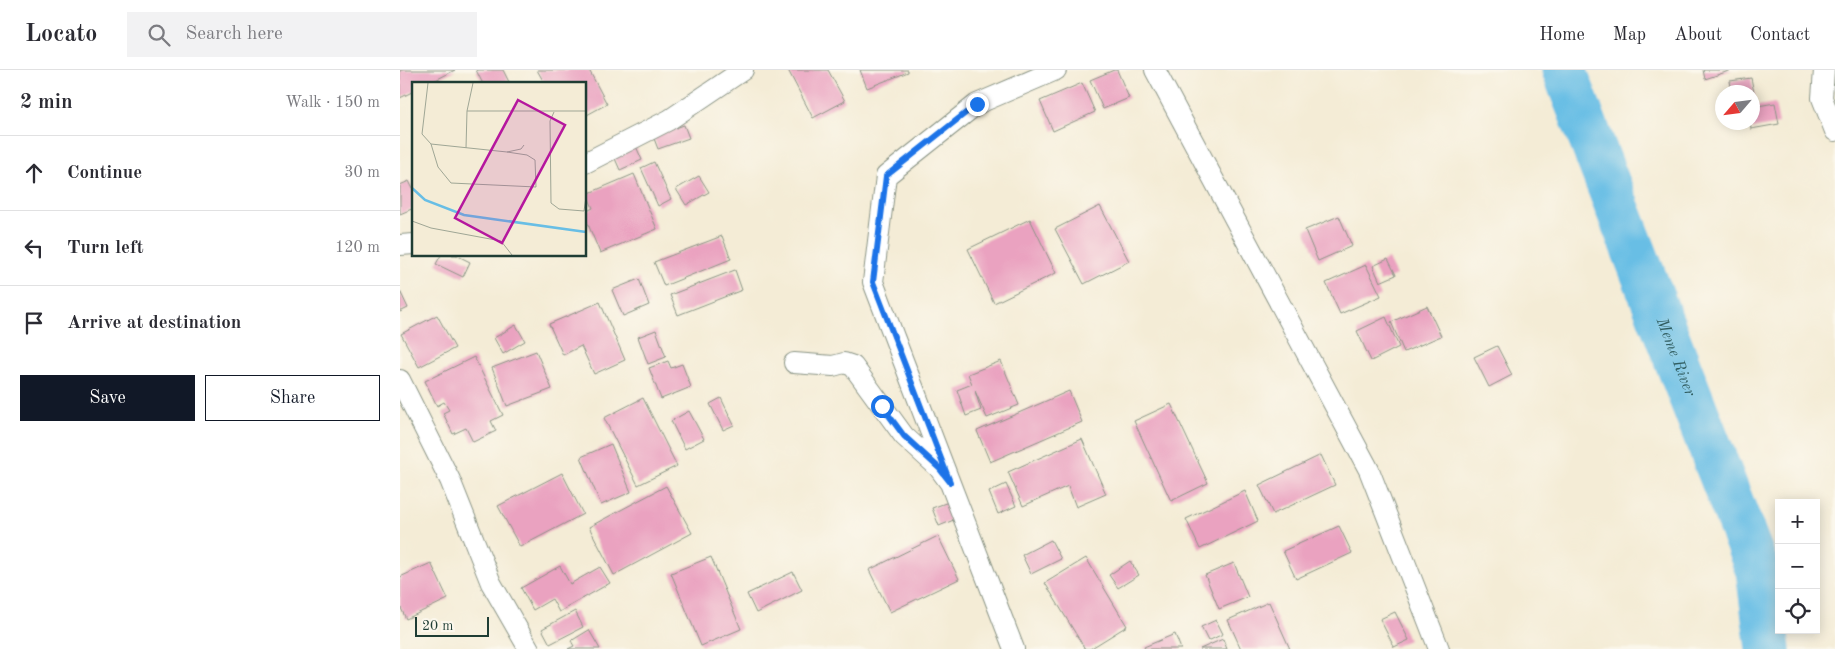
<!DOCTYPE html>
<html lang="en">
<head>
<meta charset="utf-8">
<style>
	body { margin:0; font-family:"Old Standard TT",serif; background:#f2f2f3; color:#2b2b33 }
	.controls { position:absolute; right:15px; bottom:15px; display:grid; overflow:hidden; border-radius:0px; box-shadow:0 2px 12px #0003 }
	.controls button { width:45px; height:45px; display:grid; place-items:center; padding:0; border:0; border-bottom:1px solid #e1e1e2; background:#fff; color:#2b2b33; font:25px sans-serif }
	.compass { position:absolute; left:1315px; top:15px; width:45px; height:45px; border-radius:50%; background:#fff; box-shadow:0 2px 12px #0003; rotate:242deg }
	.scale { position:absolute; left:15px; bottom:12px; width:74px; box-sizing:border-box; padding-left:5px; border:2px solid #1f3d34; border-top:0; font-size:14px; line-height:18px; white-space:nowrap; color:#1f3d34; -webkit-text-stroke:4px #fbf7ec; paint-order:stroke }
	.stop { position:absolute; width:15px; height:15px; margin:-11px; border:4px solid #1a73e8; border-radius:50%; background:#fff }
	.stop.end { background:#1a73e8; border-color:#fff; box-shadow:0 1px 5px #0008 }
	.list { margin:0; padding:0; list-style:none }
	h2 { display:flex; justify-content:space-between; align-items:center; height:65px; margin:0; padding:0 20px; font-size:21px }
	h2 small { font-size:16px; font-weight:400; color:#7c7c81 }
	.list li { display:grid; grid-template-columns:32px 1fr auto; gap:15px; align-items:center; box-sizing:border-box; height:75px; padding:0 20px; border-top:1px solid #e1e1e2 }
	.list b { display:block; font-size:19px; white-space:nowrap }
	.list em { font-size:16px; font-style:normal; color:#7c7c81 }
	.actions { display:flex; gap:10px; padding:15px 20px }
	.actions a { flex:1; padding:11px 0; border:1px solid #111827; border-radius:0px; text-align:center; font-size:18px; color:#111827 }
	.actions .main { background:#111827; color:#fff }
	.icon { flex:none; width:28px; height:28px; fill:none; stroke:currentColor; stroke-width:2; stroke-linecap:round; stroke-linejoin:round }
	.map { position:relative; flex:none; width:1435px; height:579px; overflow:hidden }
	header { display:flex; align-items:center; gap:30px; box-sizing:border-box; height:70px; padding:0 25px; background:#fff; border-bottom:1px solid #e1e1e2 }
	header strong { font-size:24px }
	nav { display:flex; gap:28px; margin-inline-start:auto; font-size:18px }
	.search { width:350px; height:45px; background:#f2f2f3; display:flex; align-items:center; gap:12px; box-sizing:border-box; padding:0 18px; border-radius:0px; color:#7c7c81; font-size:19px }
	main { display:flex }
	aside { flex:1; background:#fff }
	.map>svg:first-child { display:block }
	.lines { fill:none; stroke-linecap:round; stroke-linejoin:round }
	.river { stroke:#68bee5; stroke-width:45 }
	.building { fill:#eaa2c0 }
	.street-casing { stroke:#8a9485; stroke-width:22 }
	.street { stroke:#fff; stroke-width:20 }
	.route { stroke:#1a73e8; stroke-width:6 }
	.labels { text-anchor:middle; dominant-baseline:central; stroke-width:5; stroke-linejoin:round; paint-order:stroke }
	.water-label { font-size:16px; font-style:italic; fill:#315d60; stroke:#fbf7ec }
	.inset-river { fill:none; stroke:#68bee5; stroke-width:2.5 }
	.inset-road { fill:none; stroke:#9fa695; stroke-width:1 }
	.view { fill:#b5179e; fill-opacity:0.15; stroke:#b5179e; stroke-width:2.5 }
	.inset-edge { fill:none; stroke:#1f3d34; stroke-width:2.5 }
</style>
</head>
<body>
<header>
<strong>Locato</strong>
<div class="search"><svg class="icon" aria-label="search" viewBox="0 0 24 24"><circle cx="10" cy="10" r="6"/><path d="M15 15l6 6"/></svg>Search here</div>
<nav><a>Home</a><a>Map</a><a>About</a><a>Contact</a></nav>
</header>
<main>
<aside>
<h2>2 min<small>Walk · 150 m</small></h2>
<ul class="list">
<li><svg class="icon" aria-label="ahead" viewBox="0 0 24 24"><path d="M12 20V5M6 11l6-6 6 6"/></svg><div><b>Continue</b></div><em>30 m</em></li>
<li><svg class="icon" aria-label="left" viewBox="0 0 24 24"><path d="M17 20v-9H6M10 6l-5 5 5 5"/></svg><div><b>Turn left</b></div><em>120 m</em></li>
<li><svg class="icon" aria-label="arrive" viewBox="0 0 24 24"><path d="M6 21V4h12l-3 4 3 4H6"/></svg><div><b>Arrive at destination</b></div></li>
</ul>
<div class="actions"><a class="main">Save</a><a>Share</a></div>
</aside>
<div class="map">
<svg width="1435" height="579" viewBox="0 0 1435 579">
	<rect width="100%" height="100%" fill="#fbf7ec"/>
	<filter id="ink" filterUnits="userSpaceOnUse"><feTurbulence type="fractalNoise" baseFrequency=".02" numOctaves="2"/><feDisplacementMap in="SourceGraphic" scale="10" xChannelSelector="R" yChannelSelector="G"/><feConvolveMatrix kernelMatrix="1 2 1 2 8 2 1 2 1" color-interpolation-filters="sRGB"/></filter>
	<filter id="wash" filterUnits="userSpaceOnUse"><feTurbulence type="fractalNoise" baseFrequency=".0096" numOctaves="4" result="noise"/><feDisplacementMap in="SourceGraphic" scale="20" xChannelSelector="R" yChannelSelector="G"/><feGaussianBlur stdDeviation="1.12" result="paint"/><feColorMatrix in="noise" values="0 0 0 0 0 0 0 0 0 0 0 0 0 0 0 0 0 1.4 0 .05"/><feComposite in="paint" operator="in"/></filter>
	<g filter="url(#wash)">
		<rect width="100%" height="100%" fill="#f4ecd6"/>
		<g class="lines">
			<path class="river" id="s1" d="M 1164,0 L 1358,501 L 1368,579"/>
		</g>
		<g id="blocks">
			<path class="building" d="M 0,0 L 55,0 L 28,14 L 14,14 L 14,21 L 0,28 Z
				M 76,0 L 103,0 L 110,14 L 83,14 Z
				M 137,0 L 189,0 L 207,34 L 185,46 L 185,14 L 145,14 Z
				M 388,0 L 428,0 L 445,31 L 413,48 Z
				M 460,0 L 508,0 L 508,2 L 467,18 Z
				M 714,0 L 717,0 L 729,28 L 703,39 L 690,10 Z
				M 1303,0 L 1332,0 L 1305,9 Z
				M 1351,8 L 1356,32 L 1352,33 L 1352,22 L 1332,22 L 1330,11 Z
				M 682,13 L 695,42 L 653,61 L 640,31 Z
				M 1375,33 L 1379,54 L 1351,59 L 1350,52 L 1352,52 L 1352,37 Z
				M 284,55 L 289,68 L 258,79 L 253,66 Z
				M 235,74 L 242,90 L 220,100 L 213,84 Z
				M 254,92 L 271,129 L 258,136 L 241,98 Z
				M 234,104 L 257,159 L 200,183 L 185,147 L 185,142 L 193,138 L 187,124 Z
				M 299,106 L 309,122 L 286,135 L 276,119 Z
				M 9,111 L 14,121 L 14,138 L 0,144 L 0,115 Z
				M 700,136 L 729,191 L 684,214 L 655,159 Z
				M 939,146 L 952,176 L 918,191 L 905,160 Z
				M 630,149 L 656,203 L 594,233 L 568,179 Z
				M 322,166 L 331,189 L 264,216 L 254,192 Z
				M 41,185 L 56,185 L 70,192 L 63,207 L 36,194 Z
				M 988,189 L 996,205 L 980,212 L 973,196 Z
				M 966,195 L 981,226 L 940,244 L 926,213 Z
				M 335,200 L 342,220 L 278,245 L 270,225 Z
				M 239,209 L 249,235 L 223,246 L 212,220 Z
				M 0,221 L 8,238 L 0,242 Z
				M 200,232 L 225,290 L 194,304 L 181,276 L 163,285 L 149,254 Z
				M 1027,236 L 1041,266 L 1004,282 L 991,252 Z
				M 37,245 L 55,278 L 19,297 L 1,264 Z
				M 986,247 L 999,277 L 971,291 L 957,261 Z
				M 116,255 L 125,271 L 103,284 L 94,268 Z
				M 256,260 L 266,287 L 248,294 L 238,267 Z
				M 1097,276 L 1112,305 L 1089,317 L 1074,287 Z
				M 136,281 L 152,319 L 107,336 L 92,298 Z
				M 74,287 L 103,345 L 91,351 L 96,361 L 73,372 L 66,358 L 53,364 L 43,343 L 49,340 L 44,332 L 37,336 L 25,311 Z
				M 268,291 L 271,298 L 282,294 L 291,317 L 261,329 L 249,298 Z
				M 601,291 L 619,335 L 587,348 L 575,321 L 581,340 L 566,346 L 557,320 L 572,314 L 568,304 Z
				M 669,321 L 682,352 L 590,392 L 577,361 Z
				M 243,328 L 277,396 L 238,415 L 204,348 Z
				M 321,328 L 334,355 L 323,360 L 310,334 Z
				M 771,334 L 808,413 L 771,431 L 734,351 Z
				M 289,341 L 304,369 L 285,379 L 271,351 Z
				M 682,369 L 706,424 L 676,437 L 668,416 L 623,436 L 608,402 Z
				M 211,374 L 231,422 L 201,435 L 181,387 Z
				M 921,385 L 935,415 L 873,444 L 859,415 Z
				M 162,403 L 183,444 L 120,477 L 98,436 Z
				M 606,414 L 616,436 L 598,444 L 589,422 Z
				M 266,416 L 292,463 L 214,505 L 189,457 Z
				M 845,421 L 858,451 L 800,479 L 786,449 Z
				M 554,430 L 561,447 L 539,456 L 532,438 Z
				M 939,456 L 952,483 L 896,509 L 883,481 Z
				M 538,466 L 559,509 L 490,542 L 469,500 Z
				M 651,470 L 661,489 L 631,504 L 622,485 Z
				M 311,487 L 341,559 L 301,576 L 271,503 Z
				M 686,488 L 727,556 L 690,579 L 685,579 L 645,513 Z
				M 730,491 L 739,505 L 718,518 L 709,505 Z
				M 31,493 L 48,529 L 6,549 L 0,536 L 0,507 Z
				M 834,493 L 848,527 L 819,539 L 805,505 Z
				M 160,496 L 170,514 L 200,497 L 210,513 L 159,542 L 152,529 L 133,540 L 121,518 Z
				M 393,502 L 402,520 L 356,543 L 347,524 Z
				M 869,532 L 890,579 L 841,579 L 828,550 Z
				M 175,541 L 183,557 L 150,574 L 142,559 Z
				M 995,542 L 1009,570 L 994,577 L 980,549 Z
				M 816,550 L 823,564 L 808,571 L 801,557 Z
				M 189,560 L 200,579 L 168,579 L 174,576 L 171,571 Z
				M 775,564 L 781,579 L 745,579 L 744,577 Z
				M 823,569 L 827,579 L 800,579 Z"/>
		</g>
	</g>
	<g filter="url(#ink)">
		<use href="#blocks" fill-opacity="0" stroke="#8a9485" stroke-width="1"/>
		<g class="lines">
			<g class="street-casing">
				<path id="street" d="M 755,0 L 969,400 L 1039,579
					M 1424,0 L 1422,28 L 1435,61
					M 185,93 L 269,50 L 343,0
					M 0,175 L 14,174
					M 394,293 L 433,296 L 444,293 L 453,296 L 504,366 L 539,398 L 550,413 L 614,579
					M 0,310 L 50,410 L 91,513 L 129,579
					M 550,413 L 473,212 L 486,106 L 577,34 L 656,0"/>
			</g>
			<use href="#street" class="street"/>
		</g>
	</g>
	<g class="lines" filter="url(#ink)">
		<path class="route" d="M 482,336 L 504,366 L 539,398 L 550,412 L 473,212 L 486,106 L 577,34"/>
	</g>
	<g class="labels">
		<g class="water-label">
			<text stroke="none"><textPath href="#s1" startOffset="308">Meme River</textPath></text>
		</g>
	</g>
	<g transform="translate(12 12)">
		<rect width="174" height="174" fill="#f4ecd6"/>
		<path class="inset-river" d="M 0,106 L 13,118 L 52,133 L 174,150"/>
		<path class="inset-road" d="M 16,1 L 10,52 L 19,62 L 95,70 L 109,67 L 112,63M 55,29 L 174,29M 142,30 L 138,39 L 139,121 L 147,127 L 172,129 L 174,115M 19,62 L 26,85 L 39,101 L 124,105 L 123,78 L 115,73 L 95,70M 54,66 L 55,29 L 61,1M 0,139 L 19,146 L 89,159 L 100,173"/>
		<path class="view" d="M 106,18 L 153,43 L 90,161 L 43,136 Z"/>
		<rect width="174" height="174" class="inset-edge"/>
	</g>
</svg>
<div class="controls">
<button>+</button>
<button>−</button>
<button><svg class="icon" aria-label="locate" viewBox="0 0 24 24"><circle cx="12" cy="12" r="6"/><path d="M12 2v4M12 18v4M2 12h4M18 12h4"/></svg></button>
</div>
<svg class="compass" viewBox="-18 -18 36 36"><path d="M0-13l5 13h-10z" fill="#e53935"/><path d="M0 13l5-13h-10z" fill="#7c7c81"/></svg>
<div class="scale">20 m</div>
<div class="stop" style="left:482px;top:336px"></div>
<div class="stop end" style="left:577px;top:34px"></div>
</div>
</main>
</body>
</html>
